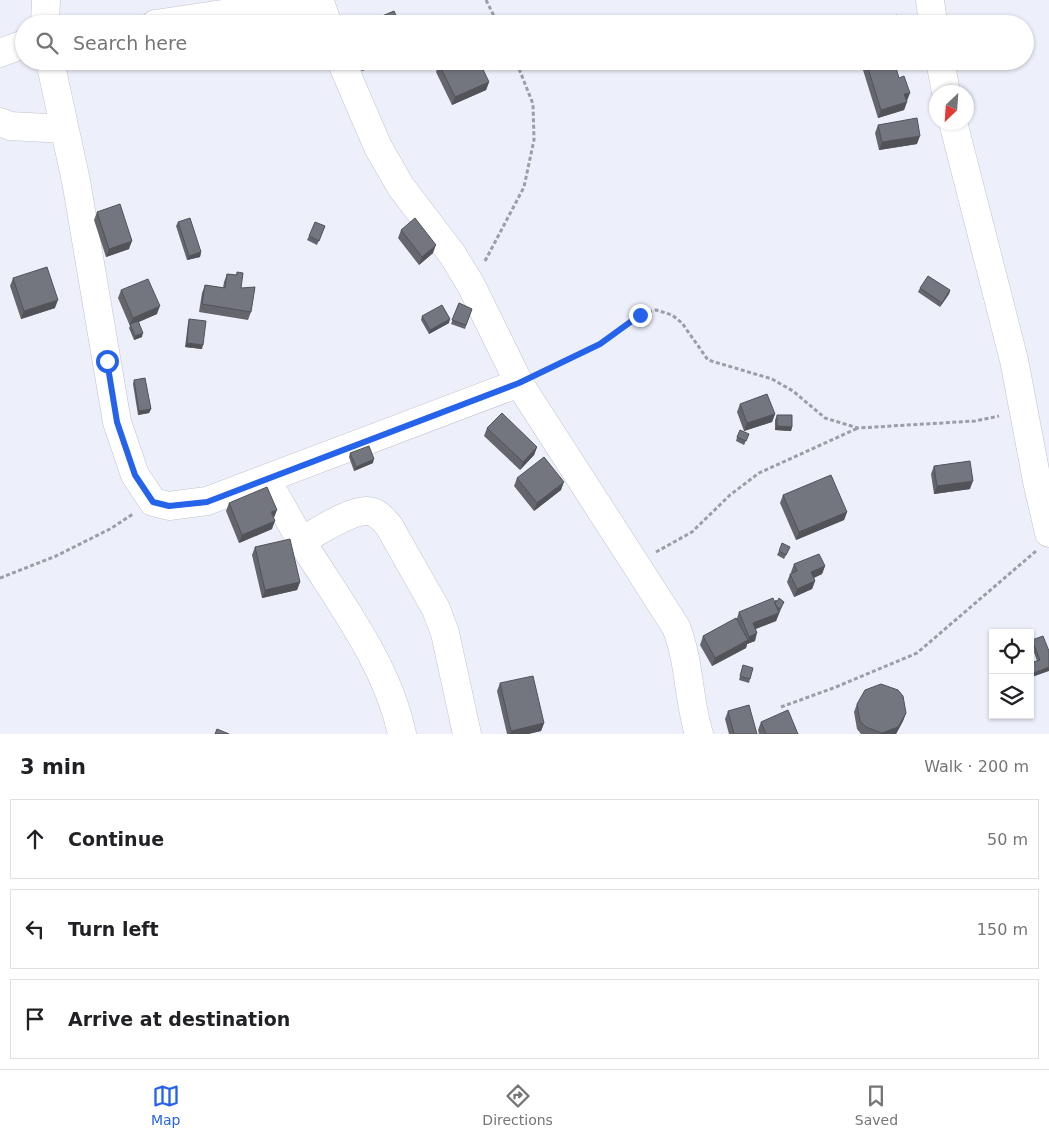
<!DOCTYPE html>
<html lang="en">
<head>
<meta charset="utf-8">
<style>
	body { margin:0; font-family:"DejaVu Sans",sans-serif; background:#f2f2f2; color:#202124 }
	.controls { position:absolute; right:15px; bottom:15px; display:grid; overflow:hidden; border-radius:0px; box-shadow:0 1px 4px #0004 }
	.controls button { width:45px; height:45px; display:grid; place-items:center; padding:0; border:0; border-bottom:1px solid #e0e0e0; background:#fff; color:#202124; font:25px sans-serif }
	.compass { position:absolute; left:929px; top:85px; width:45px; height:45px; border-radius:50%; background:#fff; box-shadow:0 1px 4px #0004; rotate:205deg }
	.stop { position:absolute; width:15px; height:15px; margin:-11px; border:4px solid #2563eb; border-radius:50%; background:#fff }
	.stop.end { background:#2563eb; border-color:#fff; box-shadow:0 1px 5px #0008 }
	.list { margin:0; padding:0; list-style:none }
	h2 { display:flex; justify-content:space-between; align-items:center; height:65px; margin:0; padding:0 20px; font-size:21px }
	h2 small { font-size:16px; font-weight:400; color:#757577 }
	.list li { display:grid; grid-template-columns:32px 1fr auto; gap:15px; align-items:center; box-sizing:border-box; height:80px; margin:0 10px 10px; padding:0 10px; border:1px solid #e0e0e0; border-radius:0px }
	.list b { display:block; font-size:19px; white-space:nowrap }
	.list em { font-size:16px; font-style:normal; color:#757577 }
	.icon { flex:none; width:28px; height:28px; fill:none; stroke:currentColor; stroke-width:2; stroke-linecap:round; stroke-linejoin:round }
	.map { position:relative; flex:none; width:1049px; height:734px; overflow:hidden }
	.search { position:absolute; background:#fff; box-shadow:0 1px 4px #0004; left:15px; right:15px; top:15px; height:55px; display:flex; align-items:center; gap:12px; box-sizing:border-box; padding:0 18px; border-radius:28px; color:#757577; font-size:19px }
	.sheet { height:335px; background:#fff }
	nav { display:flex; justify-content:space-around; align-items:center; box-sizing:border-box; height:70px; border-top:1px solid #e0e0e0; background:#fff; font-size:14px; color:#757577 }
	nav a { display:grid; justify-items:center; gap:2px }
	nav .on { color:#2563eb }
	.map>svg:first-child { display:block }
	.lines { fill:none; stroke-linecap:round; stroke-linejoin:round }
	.minor-casing { stroke:#c1c3cd; stroke-width:29 }
	.path { stroke:#9c9ea6; stroke-width:3; stroke-dasharray:4 2.5; stroke-linecap:butt }
	.minor { stroke:#fff; stroke-width:28 }
	.wall { fill:#64656d }
	.shaded-wall { fill:#515359 }
	.building { fill:#74767f; stroke:#515359 }
	.route { stroke:#2563eb; stroke-width:6 }
</style>
</head>
<body>
<div class="map">
<svg width="1049" height="734" viewBox="0 0 1049 734">
	<rect width="100%" height="100%" fill="#edf0fa"/>
	<g class="lines">
		<g class="minor-casing">
			<path id="minor" d="M 319,0 L 328,24
				M 930,0 L 933,24
				M 45,24 L 46,0
				M 155,24 L 318,0
				M 0,53 L 24,44
				M 50,61 L 76,181 L 117,422 L 135,475 L 153,502 L 169,506 L 207,501 L 519,383
				M 341,61 L 378,147 L 401,187 L 452,254 L 471,285 L 519,383 L 676,627 C 690,662 688,699 699,734
				M 940,61 L 946,92
				M 0,122 L 10,126 L 64,129
				M 953,122 L 1014,360 L 1037,481 L 1049,533
				M 265,479 C 279,499 289,521 302,542 C 339,602 387,663 402,734
				M 301,541 C 318,532 348,511 367,511 C 377,511 383,519 389,526 L 436,609 L 445,633 L 467,734"/>
		</g>
		<path class="path" d="M 486,0 L 498,24
			M 485,261 L 524,187 L 534,140 L 533,104 L 516,61
			M 541,372 L 600,344 L 640,315 L 656,310 L 672,315 L 682,323 L 708,360 L 772,379 L 793,391 L 825,418 L 858,428 L 975,421 L 999,416
			M 656,552 L 692,532 L 730,495 L 759,473 L 858,428
			M 0,578 L 56,556 L 110,529 L 133,514
			M 781,707 L 836,687 L 917,653 L 1036,551"/>
		<use href="#minor" class="minor"/>
	</g>
	<path class="wall" d="M 357,61 L 385,61 L 362,71 Z
		M 866,62 L 899,78 L 907,101 L 904,110 L 878,118 L 863,70 Z
		M 439,64 L 489,82 L 486,90 L 452,105 L 436,72 Z
		M 878,125 L 917,144 L 879,150 L 875,133 Z
		M 97,212 L 129,249 L 106,257 L 94,220 Z
		M 178,222 L 201,252 L 200,257 L 187,260 L 176,226 Z
		M 325,226 L 317,245 L 307,240 L 309,236 Z
		M 401,230 L 433,253 L 419,265 L 398,238 Z
		M 237,272 L 241,288 L 251,312 L 248,320 L 199,312 L 202,293 L 205,285 L 223,288 L 224,282 L 227,274 L 236,275 Z
		M 13,278 L 55,308 L 21,319 L 10,286 Z
		M 920,288 L 950,290 L 949,294 L 940,307 L 918,292 Z
		M 121,290 L 157,314 L 139,322 L 142,337 L 134,340 L 129,328 L 130,326 L 118,298 Z
		M 459,303 L 472,309 L 465,329 L 451,324 Z
		M 422,316 L 449,323 L 429,334 L 421,320 Z
		M 189,319 L 202,349 L 185,347 L 188,323 Z
		M 134,380 L 151,409 L 149,413 L 138,415 L 133,384 Z
		M 740,404 L 775,414 L 772,422 L 744,431 L 737,412 Z
		M 777,415 L 792,427 L 791,431 L 775,430 L 775,420 Z
		M 487,428 L 537,447 L 534,455 L 520,470 L 484,436 Z
		M 749,434 L 744,445 L 736,441 L 737,437 Z
		M 350,453 L 373,463 L 354,471 L 349,457 Z
		M 934,466 L 970,489 L 934,494 L 931,474 Z
		M 517,478 L 561,490 L 534,511 L 514,486 Z
		M 783,495 L 847,512 L 844,520 L 796,540 L 780,503 Z
		M 229,503 L 273,518 L 272,529 L 239,543 L 226,511 Z
		M 255,547 L 300,582 L 297,590 L 262,598 L 252,555 Z
		M 790,547 L 784,559 L 777,555 L 779,551 Z
		M 794,564 L 825,566 L 822,574 L 814,578 L 815,581 L 812,589 L 794,597 L 787,582 L 790,574 L 792,574 L 791,572 Z
		M 775,602 L 784,602 L 776,621 L 756,629 L 755,641 L 747,644 L 746,648 L 712,666 L 700,645 L 703,636 L 737,618 L 739,612 Z
		M 1032,640 L 1049,651 L 1032,677 L 1030,674 L 1030,663 L 1037,661 L 1031,644 Z
		M 743,665 L 750,679 L 749,683 L 739,680 Z
		M 500,683 L 544,723 L 541,731 L 528,734 L 507,734 L 497,691 Z
		M 857,704 L 906,713 L 903,721 L 896,734 L 861,734 L 857,729 L 854,712 Z
		M 728,711 L 757,734 L 729,734 L 725,719 Z
		M 761,722 L 798,734 L 759,734 L 758,730 Z"/>
	<path class="shaded-wall" d="M 369,61 L 385,61 L 362,71 L 365,63 Z
		M 489,82 L 486,90 L 452,105 L 455,97 Z
		M 910,93 L 907,101 L 901,103 L 904,94 Z
		M 907,102 L 904,110 L 878,118 L 881,110 Z
		M 920,136 L 917,144 L 879,150 L 882,142 Z
		M 132,241 L 129,249 L 106,257 L 109,249 Z
		M 436,245 L 433,253 L 419,265 L 422,257 Z
		M 201,252 L 200,257 L 187,260 L 189,256 Z
		M 950,290 L 949,294 L 940,307 L 942,303 Z
		M 58,300 L 55,308 L 21,319 L 24,311 Z
		M 160,306 L 157,314 L 131,325 L 130,324 L 130,326 L 133,318 Z
		M 450,319 L 449,323 L 429,334 L 430,330 Z
		M 143,333 L 142,337 L 134,340 L 135,336 Z
		M 187,343 L 203,345 L 202,349 L 185,347 Z
		M 151,409 L 149,413 L 138,415 L 139,411 Z
		M 775,414 L 772,422 L 744,431 L 747,423 Z
		M 777,426 L 792,427 L 791,431 L 775,430 Z
		M 537,447 L 534,455 L 520,470 L 523,462 Z
		M 374,459 L 373,463 L 354,471 L 356,467 Z
		M 973,481 L 970,489 L 934,494 L 937,486 Z
		M 564,482 L 561,490 L 534,511 L 537,503 Z
		M 277,510 L 274,518 L 271,512 Z
		M 847,512 L 844,520 L 796,540 L 799,532 Z
		M 275,521 L 272,529 L 239,543 L 242,535 Z
		M 825,566 L 822,574 L 808,580 L 811,572 Z
		M 815,581 L 812,589 L 794,597 L 797,589 Z
		M 300,582 L 297,590 L 262,598 L 265,590 Z
		M 784,602 L 779,613 L 776,621 L 750,631 L 753,623 L 779,613 Z
		M 757,633 L 755,641 L 747,644 L 746,648 L 712,666 L 715,658 L 748,640 L 749,637 Z
		M 1049,667 L 1049,671 L 1032,677 L 1033,673 Z
		M 906,713 L 903,721 L 896,734 L 881,734 Z
		M 544,723 L 541,731 L 528,734 L 510,734 L 511,731 Z"/>
	<path class="building" d="M 394,11 L 400,24 L 377,24 L 375,19 Z
		M 897,15 L 902,24 L 879,24 Z
		M 445,61 L 479,61 L 489,82 L 455,97 L 439,64 Z
		M 867,61 L 894,61 L 899,78 L 904,76 L 910,93 L 904,94 L 907,102 L 881,110 L 866,62 Z
		M 917,118 L 920,136 L 882,142 L 878,125 Z
		M 120,204 L 132,241 L 109,249 L 97,212 Z
		M 190,218 L 201,252 L 189,256 L 178,222 Z
		M 415,218 L 436,245 L 422,257 L 401,230 Z
		M 315,222 L 325,226 L 319,241 L 309,236 Z
		M 47,267 L 58,300 L 24,311 L 13,278 Z
		M 237,272 L 243,273 L 241,288 L 255,287 L 251,312 L 202,304 L 205,285 L 225,288 L 227,274 L 237,275 Z
		M 928,276 L 950,290 L 942,303 L 920,288 Z
		M 148,279 L 160,306 L 133,318 L 121,290 Z
		M 459,303 L 472,309 L 466,325 L 452,320 Z
		M 442,305 L 450,319 L 430,330 L 422,316 Z
		M 189,319 L 206,321 L 203,345 L 187,343 Z
		M 138,321 L 143,333 L 135,336 L 130,324 Z
		M 145,378 L 151,409 L 139,411 L 134,380 Z
		M 767,394 L 775,414 L 747,423 L 740,404 Z
		M 502,413 L 537,447 L 523,462 L 487,428 Z
		M 777,415 L 792,415 L 792,427 L 777,426 Z
		M 740,430 L 749,434 L 746,441 L 737,437 Z
		M 369,446 L 374,459 L 356,467 L 350,453 Z
		M 544,457 L 564,482 L 537,503 L 517,478 Z
		M 970,461 L 973,481 L 937,486 L 934,466 Z
		M 831,475 L 847,512 L 799,532 L 783,495 Z
		M 267,487 L 277,510 L 271,512 L 275,521 L 242,535 L 229,503 Z
		M 290,539 L 300,582 L 265,590 L 255,547 Z
		M 782,543 L 790,547 L 786,555 L 779,551 Z
		M 819,554 L 825,566 L 811,572 L 815,581 L 797,589 L 790,574 L 797,571 L 794,564 Z
		M 773,598 L 779,613 L 753,623 L 757,633 L 749,637 L 739,612 Z
		M 779,598 L 784,602 L 780,609 L 776,606 L 775,602 L 776,600 L 777,602 Z
		M 736,618 L 748,640 L 715,658 L 703,636 Z
		M 1043,636 L 1049,651 L 1049,667 L 1033,673 L 1030,666 L 1030,663 L 1040,660 L 1032,640 Z
		M 743,665 L 753,668 L 750,679 L 740,676 Z
		M 533,676 L 544,723 L 511,731 L 500,683 Z
		M 881,684 L 898,690 L 903,696 L 906,713 L 898,727 L 882,733 L 866,727 L 860,721 L 857,704 L 865,690 Z
		M 749,705 L 757,734 L 734,734 L 728,711 Z
		M 788,710 L 798,734 L 766,734 L 761,722 Z
		M 217,729 L 229,734 L 215,734 Z"/>
	<g class="lines">
		<path class="route" d="M 107,361 L 117,422 L 135,475 L 153,502 L 169,506 L 207,502 L 519,383 L 600,344 L 640,315"/>
	</g>
</svg>
<div class="controls">
<button><svg class="icon" aria-label="locate" viewBox="0 0 24 24"><circle cx="12" cy="12" r="6"/><path d="M12 2v4M12 18v4M2 12h4M18 12h4"/></svg></button>
<button><svg class="icon" aria-label="layers" viewBox="0 0 24 24"><path d="M12 4l9 5-9 5-9-5zM3 14l9 5 9-5"/></svg></button>
</div>
<svg class="compass" viewBox="-18 -18 36 36"><path d="M0-13l5 13h-10z" fill="#e53935"/><path d="M0 13l5-13h-10z" fill="#757577"/></svg>
<div class="stop" style="left:107px;top:361px"></div>
<div class="stop end" style="left:640px;top:315px"></div>
<div class="search"><svg class="icon" aria-label="search" viewBox="0 0 24 24"><circle cx="10" cy="10" r="6"/><path d="M15 15l6 6"/></svg>Search here</div>
</div>
<section class="sheet">
<h2>3 min<small>Walk · 200 m</small></h2>
<ul class="list">
<li><svg class="icon" aria-label="ahead" viewBox="0 0 24 24"><path d="M12 20V5M6 11l6-6 6 6"/></svg><div><b>Continue</b></div><em>50 m</em></li>
<li><svg class="icon" aria-label="left" viewBox="0 0 24 24"><path d="M17 20v-9H6M10 6l-5 5 5 5"/></svg><div><b>Turn left</b></div><em>150 m</em></li>
<li><svg class="icon" aria-label="arrive" viewBox="0 0 24 24"><path d="M6 21V4h12l-3 4 3 4H6"/></svg><div><b>Arrive at destination</b></div></li>
</ul>
</section>
<nav>
<a class="on"><svg class="icon" aria-label="map" viewBox="0 0 24 24"><path d="M3 6l6-2 6 2 6-2v14l-6 2-6-2-6 2zM9 4v14M15 6v14"/></svg>Map</a>
<a><svg class="icon" aria-label="directions" viewBox="0 0 24 24"><path d="M12 3l9 9-9 9-9-9zM9 14v-3h6M13 9l2 2-2 2"/></svg>Directions</a>
<a><svg class="icon" aria-label="saved" viewBox="0 0 24 24"><path d="M7 4h10v16l-5-4-5 4z"/></svg>Saved</a>
</nav>
</body>
</html>
